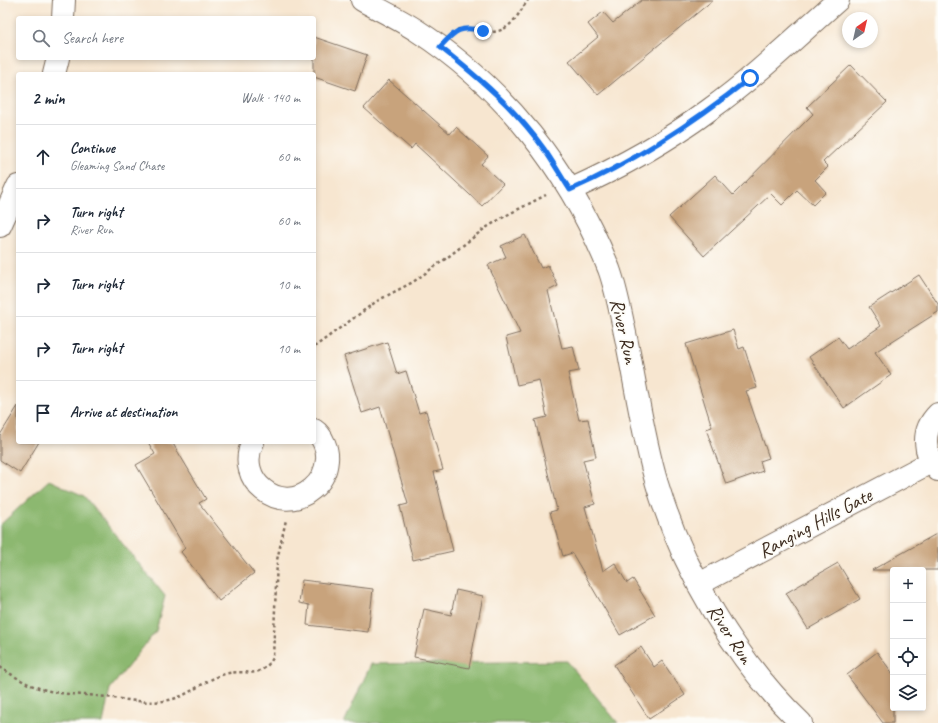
<!DOCTYPE html>
<html lang="en">
<head>
<meta charset="utf-8">
<style>
	body { margin:0; font-family:Caveat,sans-serif; background:#f6f6f7; color:#1f2937 }
	.controls { position:absolute; right:12px; bottom:12px; display:grid; overflow:hidden; border-radius:4px; box-shadow:0 2px 6px #0003 }
	.controls button { width:36px; height:36px; display:grid; place-items:center; padding:0; border:0; border-bottom:1px solid #e0e1e3; background:#fff; color:#1f2937; font:20px sans-serif }
	.compass { position:absolute; left:842px; top:12px; width:36px; height:36px; border-radius:50%; background:#fff; box-shadow:0 2px 6px #0003; rotate:34deg }
	.stop { position:absolute; width:12px; height:12px; margin:-9px; border:3px solid #1a73e8; border-radius:50%; background:#fff }
	.stop.end { background:#1a73e8; border-color:#fff; box-shadow:0 1px 4px #0008 }
	.list { margin:0; padding:0; list-style:none }
	h2 { display:flex; justify-content:space-between; align-items:center; height:52px; margin:0; padding:0 16px; font-size:17px }
	h2 small { font-size:13px; font-weight:400; color:#747a83 }
	.list li { display:grid; grid-template-columns:26px 1fr auto; gap:12px; align-items:center; box-sizing:border-box; height:64px; padding:0 16px; border-top:1px solid #e0e1e3 }
	.list b { display:block; font-size:15px; white-space:nowrap }
	.list p { margin:0; font-size:13px; white-space:nowrap; color:#747a83 }
	.list em { font-size:13px; font-style:normal; color:#747a83 }
	.icon { flex:none; width:22px; height:22px; fill:none; stroke:currentColor; stroke-width:2; stroke-linecap:round; stroke-linejoin:round }
	.map { position:relative; flex:none; width:938px; height:723px; overflow:hidden }
	.search { position:absolute; background:#fff; box-shadow:0 2px 6px #0003; left:16px; top:16px; width:300px; height:44px; display:flex; align-items:center; gap:10px; box-sizing:border-box; padding:0 14px; border-radius:4px; color:#747a83; font-size:15px }
	.panel { position:absolute; background:#fff; box-shadow:0 2px 6px #0003; left:16px; top:72px; width:300px; height:372px; border-radius:4px }
	.map>svg:first-child { display:block }
	.forest { fill:#8cb870; stroke:#647147 }
	.building { fill:#c8a37c }
	.lines { fill:none; stroke-linecap:round; stroke-linejoin:round }
	.minor-casing { stroke:#7d6c5c; stroke-width:24 }
	.path { stroke:#7d6c5c; stroke-width:2.5; stroke-dasharray:3 3; stroke-linecap:butt }
	.minor { stroke:#fff; stroke-width:22 }
	.route { stroke:#1a73e8; stroke-width:5 }
	.labels { text-anchor:middle; dominant-baseline:central; stroke-width:3.5; stroke-linejoin:round; paint-order:stroke }
	.street-label { font-size:20px; fill:#3b2a1e; stroke:#fdfcf7 }
</style>
</head>
<body>
<div class="map">
<svg width="938" height="723" viewBox="0 0 938 723">
	<rect width="100%" height="100%" fill="#fdfcf7"/>
	<filter id="ink" filterUnits="userSpaceOnUse"><feTurbulence type="fractalNoise" baseFrequency=".025" numOctaves="2"/><feDisplacementMap in="SourceGraphic" scale="8" xChannelSelector="R" yChannelSelector="G"/><feConvolveMatrix kernelMatrix="1 2 1 2 8 2 1 2 1" color-interpolation-filters="sRGB"/></filter>
	<filter id="wash" filterUnits="userSpaceOnUse"><feTurbulence type="fractalNoise" baseFrequency=".012" numOctaves="4" result="noise"/><feDisplacementMap in="SourceGraphic" scale="16" xChannelSelector="R" yChannelSelector="G"/><feGaussianBlur stdDeviation="0.9" result="paint"/><feColorMatrix in="noise" values="0 0 0 0 0 0 0 0 0 0 0 0 0 0 0 0 0 1.4 0 .05"/><feComposite in="paint" operator="in"/></filter>
	<g filter="url(#wash)">
		<rect width="100%" height="100%" fill="#f7e6d0"/>
		<path class="forest" d="M 49,480 L 84,496 L 165,596 L 156,631 L 110,689 L 103,723 L 0,723 L 0,525 Z
			M 567,661 L 618,723 L 344,723 L 371,664 Z"/>
		<g id="blocks">
			<path class="building" d="M 642,0 L 713,0 L 598,95 L 569,61 L 598,37 L 588,24 L 603,12 L 613,23 Z
				M 314,37 L 367,55 L 355,91 L 314,77 Z
				M 851,65 L 887,102 L 823,162 L 828,167 L 815,180 L 826,192 L 813,205 L 797,190 L 782,205 L 771,194 L 704,256 L 669,217 L 715,175 L 733,195 L 813,114 L 807,107 Z
				M 389,80 L 450,134 L 456,127 L 488,156 L 481,164 L 503,184 L 482,206 L 415,144 L 411,149 L 364,108 Z
				M 525,235 L 541,268 L 548,265 L 558,286 L 548,291 L 562,348 L 573,346 L 579,371 L 568,373 L 579,420 L 588,419 L 596,457 L 583,460 L 595,504 L 585,507 L 603,571 L 615,563 L 627,583 L 633,579 L 655,615 L 620,635 L 572,553 L 563,556 L 550,512 L 557,510 L 535,420 L 547,417 L 539,380 L 517,385 L 506,337 L 520,333 L 488,265 L 506,257 L 501,246 Z
				M 919,275 L 938,304 L 938,312 L 875,352 L 891,375 L 844,408 L 809,357 L 838,337 L 847,349 L 881,326 L 869,307 Z
				M 733,330 L 739,349 L 744,347 L 757,388 L 746,391 L 769,458 L 760,461 L 763,471 L 726,484 L 706,429 L 712,427 L 686,344 Z
				M 387,342 L 397,374 L 406,371 L 419,413 L 426,411 L 443,470 L 434,472 L 453,551 L 413,560 L 400,506 L 408,504 L 380,407 L 362,413 L 344,356 Z
				M 18,406 L 18,442 L 39,442 L 20,473 L 0,460 L 0,435 Z
				M 148,442 L 172,442 L 206,499 L 199,503 L 254,573 L 219,601 L 181,552 L 185,548 L 136,465 L 155,454 Z
				M 938,533 L 938,570 L 872,570 Z
				M 838,563 L 860,599 L 808,629 L 786,593 Z
				M 302,580 L 373,589 L 368,632 L 307,625 L 309,605 L 299,603 Z
				M 456,590 L 483,596 L 469,668 L 414,657 L 424,609 L 451,615 Z
				M 641,647 L 654,667 L 662,661 L 685,695 L 649,719 L 614,665 Z
				M 877,652 L 893,674 L 893,723 L 883,723 L 847,675 Z"/>
		</g>
	</g>
	<g filter="url(#ink)">
		<use href="#blocks" fill-opacity="0" stroke="#7d6c5c" stroke-width="1"/>
		<g class="lines">
			<g class="minor-casing">
				<path id="minor" d="M 362,0 C 380,10 399,19 416,30 C 504,87 570,171 609,269 C 617,291 621,315 626,338 C 636,386 643,437 657,484 C 683,571 736,661 801,723
					M 63,18 L 64,0
					M 54,74 L 58,58
					M 570,190 C 619,168 666,142 709,110 C 755,77 796,37 838,0
					M 0,226 L 18,186
					M 938,414 C 921,431 923,453 938,470
					M 253,442 C 234,479 280,517 312,489 C 322,481 326,472 327,460 C 328,450 323,436 314,430
					M 699,584 L 931,462"/>
			</g>
			<path class="path" d="M 457,30 C 468,28 471,29 482,31 C 508,36 515,19 528,0
				M 314,347 L 377,301 L 413,282 L 444,260 L 484,229 L 507,215 L 546,195
				M 0,667 C 15,677 29,686 46,690 C 63,695 80,694 97,696 C 122,698 149,706 173,699 C 191,694 206,679 225,674 C 246,668 259,681 273,658 L 277,560 L 286,520"/>
			<use href="#minor" class="minor"/>
		</g>
	</g>
	<g class="lines" filter="url(#ink)">
		<path class="route" d="M 483,31 C 460,25 455,31 440,47 C 478,77 516,109 544,149 C 553,162 561,176 570,190 C 636,161 693,123 750,78"/>
	</g>
	<g class="labels">
		<g class="street-label">
			<text transform="translate(624 331) rotate(77)">River Run</text>
			<text transform="translate(815 523) rotate(-28)">Ranging Hills Gate</text>
			<text transform="translate(730 634) rotate(57)">River Run</text>
		</g>
	</g>
</svg>
<div class="controls">
<button>+</button>
<button>−</button>
<button><svg class="icon" aria-label="locate" viewBox="0 0 24 24"><circle cx="12" cy="12" r="6"/><path d="M12 2v4M12 18v4M2 12h4M18 12h4"/></svg></button>
<button><svg class="icon" aria-label="layers" viewBox="0 0 24 24"><path d="M12 4l9 5-9 5-9-5zM3 14l9 5 9-5"/></svg></button>
</div>
<svg class="compass" viewBox="-18 -18 36 36"><path d="M0-13l5 13h-10z" fill="#e53935"/><path d="M0 13l5-13h-10z" fill="#747a83"/></svg>
<div class="stop" style="left:750px;top:78px"></div>
<div class="stop end" style="left:483px;top:31px"></div>
<div class="search"><svg class="icon" aria-label="search" viewBox="0 0 24 24"><circle cx="10" cy="10" r="6"/><path d="M15 15l6 6"/></svg>Search here</div>
<section class="panel">
<h2>2 min<small>Walk · 140 m</small></h2>
<ul class="list">
<li><svg class="icon" aria-label="ahead" viewBox="0 0 24 24"><path d="M12 20V5M6 11l6-6 6 6"/></svg><div><b>Continue</b><p>Gleaming Sand Chase</p></div><em>60 m</em></li>
<li><svg class="icon" aria-label="right" viewBox="0 0 24 24"><path d="M7 20v-9h11M14 6l5 5-5 5"/></svg><div><b>Turn right</b><p>River Run</p></div><em>60 m</em></li>
<li><svg class="icon" aria-label="right" viewBox="0 0 24 24"><path d="M7 20v-9h11M14 6l5 5-5 5"/></svg><div><b>Turn right</b></div><em>10 m</em></li>
<li><svg class="icon" aria-label="right" viewBox="0 0 24 24"><path d="M7 20v-9h11M14 6l5 5-5 5"/></svg><div><b>Turn right</b></div><em>10 m</em></li>
<li><svg class="icon" aria-label="arrive" viewBox="0 0 24 24"><path d="M6 21V4h12l-3 4 3 4H6"/></svg><div><b>Arrive at destination</b></div></li>
</ul>
</section>
</div>
</body>
</html>
